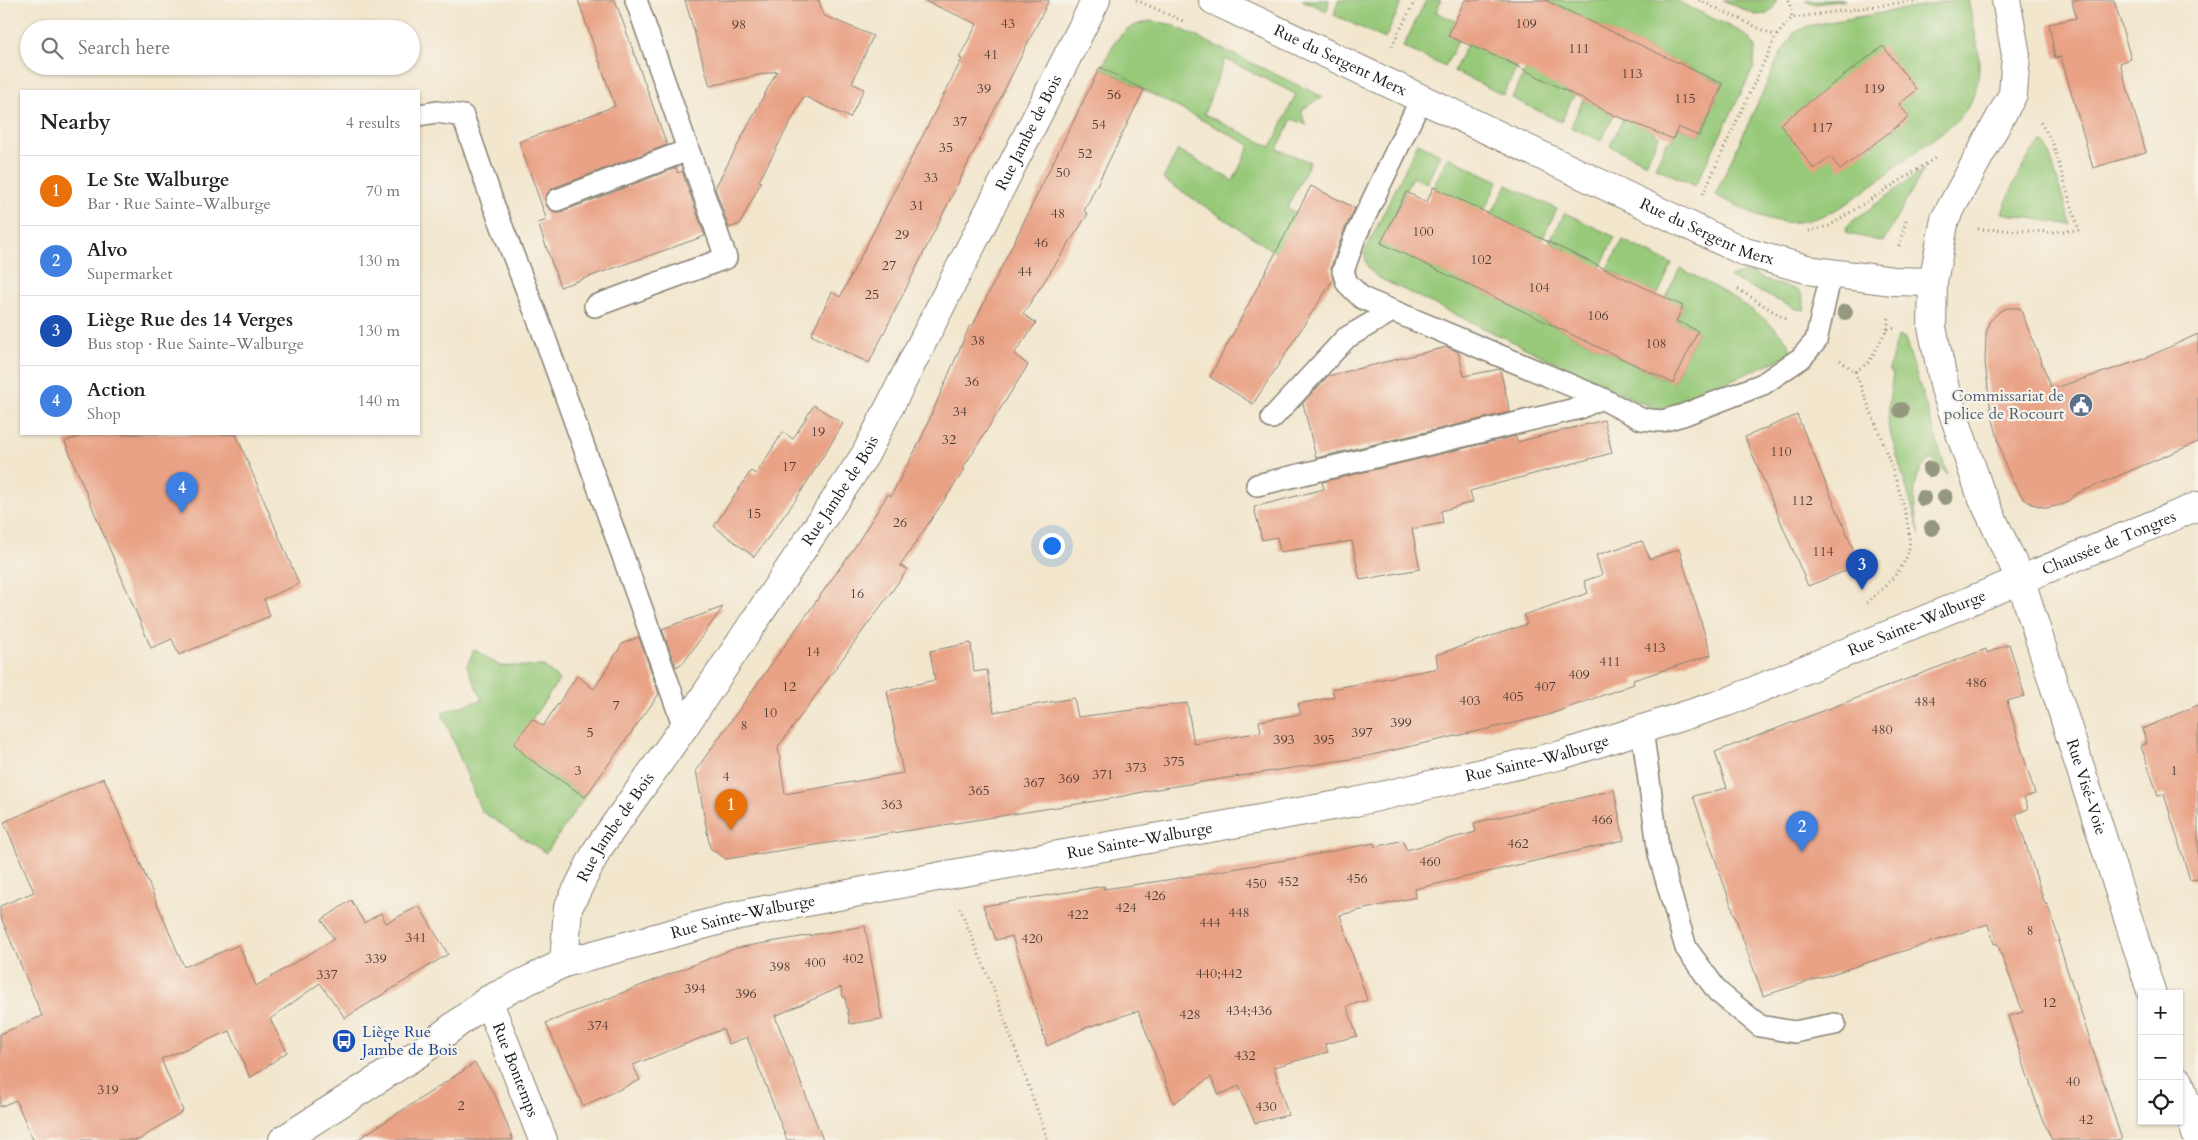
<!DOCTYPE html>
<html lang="en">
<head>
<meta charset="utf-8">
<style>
	body { margin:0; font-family:Cardo,serif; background:#f6f6f6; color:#222 }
	.controls { position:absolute; right:15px; bottom:15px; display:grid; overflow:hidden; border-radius:0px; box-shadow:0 1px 4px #0004 }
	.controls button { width:45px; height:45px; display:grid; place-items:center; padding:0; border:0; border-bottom:1px solid #e0e0e0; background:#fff; color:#222; font:25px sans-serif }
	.you { position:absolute; left:1051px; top:545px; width:18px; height:18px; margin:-12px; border:4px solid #fff; border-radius:50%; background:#1a73e8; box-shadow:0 0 0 8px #1a73e833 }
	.badge { display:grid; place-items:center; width:32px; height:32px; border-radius:50%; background:#c8321e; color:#fff; font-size:16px; font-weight:700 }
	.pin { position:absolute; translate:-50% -41px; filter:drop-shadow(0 1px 2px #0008) }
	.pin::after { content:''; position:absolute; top:26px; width:18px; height:15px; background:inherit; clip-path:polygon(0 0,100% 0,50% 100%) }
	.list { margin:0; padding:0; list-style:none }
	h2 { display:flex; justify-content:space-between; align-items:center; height:65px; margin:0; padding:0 20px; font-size:21px }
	h2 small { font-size:16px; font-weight:400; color:#767676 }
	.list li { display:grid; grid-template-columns:32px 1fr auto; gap:15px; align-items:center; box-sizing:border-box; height:70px; padding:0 20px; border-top:1px solid #e0e0e0 }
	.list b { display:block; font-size:19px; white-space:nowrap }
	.list p { margin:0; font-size:16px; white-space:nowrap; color:#767676 }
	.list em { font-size:16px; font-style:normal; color:#767676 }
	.icon { flex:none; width:28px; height:28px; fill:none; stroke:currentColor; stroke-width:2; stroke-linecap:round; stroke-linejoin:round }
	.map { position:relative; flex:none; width:2198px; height:1140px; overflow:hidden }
	.search { position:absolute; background:#fff; box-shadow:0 1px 4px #0004; left:20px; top:20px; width:400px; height:55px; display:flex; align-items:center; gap:12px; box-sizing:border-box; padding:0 18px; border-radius:28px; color:#767676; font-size:19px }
	.panel { position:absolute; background:#fff; box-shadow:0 1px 4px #0004; left:20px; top:90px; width:400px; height:345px; border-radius:0px }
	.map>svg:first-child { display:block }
	.green { fill:#97c979; stroke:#5a724a; fill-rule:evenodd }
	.building { fill:#e9a285 }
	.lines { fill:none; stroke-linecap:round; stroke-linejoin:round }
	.lane-casing { stroke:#878174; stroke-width:24 }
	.street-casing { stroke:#878174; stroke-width:30 }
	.secondary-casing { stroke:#878174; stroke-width:30 }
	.path { stroke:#878174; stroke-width:3; stroke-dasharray:1 4; stroke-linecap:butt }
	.lane { stroke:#fff; stroke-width:21 }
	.street { stroke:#fff; stroke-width:28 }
	.secondary { stroke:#fff; stroke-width:28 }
	.tree { fill:#94987e }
	.labels { text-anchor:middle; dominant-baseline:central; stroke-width:4.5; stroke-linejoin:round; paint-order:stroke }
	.number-label { font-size:14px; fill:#4f3e36 }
	.street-label { font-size:16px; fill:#1c1c1c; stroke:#f7f3e8 }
	.service-label { font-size:16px; fill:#4e5e75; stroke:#f7f3e8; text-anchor:end }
	.transit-label { font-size:16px; fill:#164399; stroke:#f7f3e8; text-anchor:start }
</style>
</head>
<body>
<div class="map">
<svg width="2198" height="1140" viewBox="0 0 2198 1140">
	<rect width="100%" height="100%" fill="#f7f3e8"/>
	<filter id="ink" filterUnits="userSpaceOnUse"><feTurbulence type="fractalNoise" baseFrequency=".02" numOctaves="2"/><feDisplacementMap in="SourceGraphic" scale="10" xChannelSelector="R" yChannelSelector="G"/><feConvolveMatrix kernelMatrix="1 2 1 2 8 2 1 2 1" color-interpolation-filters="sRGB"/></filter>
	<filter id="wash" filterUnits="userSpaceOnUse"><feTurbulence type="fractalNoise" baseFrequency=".0096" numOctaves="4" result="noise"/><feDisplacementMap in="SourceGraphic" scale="20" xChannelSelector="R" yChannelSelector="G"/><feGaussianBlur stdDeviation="1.12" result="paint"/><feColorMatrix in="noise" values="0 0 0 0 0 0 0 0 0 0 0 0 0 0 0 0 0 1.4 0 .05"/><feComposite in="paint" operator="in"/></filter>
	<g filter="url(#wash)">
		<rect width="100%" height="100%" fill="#f2e6cd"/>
		<path class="green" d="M 1302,0 L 1329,0 L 1327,11 Z
			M 1338,0 L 1403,0 L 1385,39 L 1334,15 Z
			M 1426,0 L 1441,0 L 1436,12 L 1455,21 L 1448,35 L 1458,41 L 1445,67 L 1403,47 Z
			M 1544,0 L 1675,0 L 1739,31 L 1749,38 L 1755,47 L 1754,67 L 1695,186 L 1655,167 L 1668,140 L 1672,141 L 1678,127 L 1699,136 L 1723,84 Z
			M 1723,0 L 1777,0 L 1772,10 L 1767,14 L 1755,15 Z
			M 1805,0 L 1845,0 L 1816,4 Z
			M 1954,0 L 1968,0 C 1977,45 1992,83 1957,121 L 1848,203 C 1790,236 1771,222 1715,195 L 1780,55 L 1794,33 L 1807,26 Z
			M 1149,21 L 1170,24 L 1323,97 L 1302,109 L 1303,118 L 1307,125 L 1292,119 L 1277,149 L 1310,162 L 1287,208 L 1326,228 L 1300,268 L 1163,179 L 1178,150 L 1233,181 L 1250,145 L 1102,68 C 1113,43 1119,28 1149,21 ZM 1225,59 L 1296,94 L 1271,147 L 1204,114 Z
			M 1474,29 L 1513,48 L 1507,62 L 1517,67 L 1503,95 L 1454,71 Z
			M 1532,57 L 1572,76 L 1564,90 L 1574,95 L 1561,122 L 1512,98 Z
			M 1583,99 L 1614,115 L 1601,141 L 1571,127 Z
			M 1630,104 L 1660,118 L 1653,133 L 1659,136 L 1646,163 L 1610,146 Z
			M 2042,142 L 2047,146 L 2071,225 L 2002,213 C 2010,192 2024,157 2042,142 Z
			M 1418,143 L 1440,154 L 1427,183 L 1412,177 L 1382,243 L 1673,383 L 1698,331 L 1676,321 L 1683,306 L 1665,298 L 1680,268 C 1704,281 1787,324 1791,351 L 1785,357 L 1668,407 L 1657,408 L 1644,404 L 1586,377 L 1377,277 C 1367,268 1365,263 1365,251 Z
			M 1448,157 L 1498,181 L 1477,226 L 1433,187 Z
			M 1924,169 L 1883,242 L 1847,233 L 1846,228 L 1850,223 Z
			M 1507,185 L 1557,209 L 1535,254 L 1491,215 Z
			M 1565,213 L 1615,237 L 1593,282 L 1561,266 L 1568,251 L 1549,242 Z
			M 1623,240 L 1672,264 L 1651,309 L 1619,294 L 1626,279 L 1607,269 Z
			M 1748,271 L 1773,283 L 1795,289 L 1801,293 L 1805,310 L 1796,309 L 1729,277 Z
			M 1898,336 L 1905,338 L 1947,474 L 1931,459 C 1908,475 1914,510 1920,535 L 1888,425 L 1889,403 L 1893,373 L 1889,370 Z
			M 474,649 L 500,666 L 544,666 L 559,680 L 532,719 L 528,758 L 585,797 L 546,853 L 481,811 L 442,712 L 482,700 L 467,666 Z"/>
		<g id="blocks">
			<path class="building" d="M 578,0 L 615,0 L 667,145 L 553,188 L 545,198 L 546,205 L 555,212 L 561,212 L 676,168 L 678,173 L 682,171 L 705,236 L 560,287 L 538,223 L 547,220 L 519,142 L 615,106 Z
				M 685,0 L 819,0 L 823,15 L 873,36 L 852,83 L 864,89 L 850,118 L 804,96 L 759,181 L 761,182 L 740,224 L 729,228 L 715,188 L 777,71 L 710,86 Z
				M 923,0 L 1049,0 L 869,363 L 811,335 L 832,292 L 840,297 L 962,59 L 959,58 L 977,24 Z
				M 1465,0 L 1545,0 L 1723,84 L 1699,136 L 1678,127 L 1673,139 L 1614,115 L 1507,61 L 1448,36 Z
				M 2072,0 L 2114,0 L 2131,59 L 2120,63 L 2146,152 L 2093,168 L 2061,57 L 2055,58 L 2049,24 L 2076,18 Z
				M 1883,46 L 1917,90 L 1899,104 L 1909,117 L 1840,170 L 1831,157 L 1814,169 L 1780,124 Z
				M 1100,67 L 1144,90 L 1084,211 L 1088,214 L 1023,314 L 1036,323 L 1014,354 L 1028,365 L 963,468 L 965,469 L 900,566 L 908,569 L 778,747 L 785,794 L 903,773 L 887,691 L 935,680 L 930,651 L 971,643 L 974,672 L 987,670 L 994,712 L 1074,698 L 1078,717 L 1187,703 L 1194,744 L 1261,732 L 1259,721 L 1301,714 L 1298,704 L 1334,697 L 1332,689 L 1438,668 L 1436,655 L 1527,624 L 1524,615 L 1588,593 L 1584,581 L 1602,575 L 1596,555 L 1642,541 L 1650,559 L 1679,549 L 1711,655 L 1633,680 L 1634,684 L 1545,716 L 1363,757 L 1157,789 L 1109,799 L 726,859 L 710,848 L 696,770 L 854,548 L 888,494 L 891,496 L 920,441 L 970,325 L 972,327 Z
				M 1311,186 L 1355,208 L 1343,233 L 1331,267 L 1333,280 L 1253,404 L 1210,377 Z
				M 1433,187 L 1683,306 L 1676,321 L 1698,331 L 1673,383 L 1381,243 L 1406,192 L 1427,202 Z
				M 2006,308 L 2020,308 L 2052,389 L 2141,360 L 2198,334 L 2198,442 L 2076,494 L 2065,504 L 2047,508 L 2032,504 L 2024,499 L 2012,481 L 2004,462 L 1991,412 L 1985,363 L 1986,334 L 1989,322 L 2000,311 Z
				M 1447,347 L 1458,352 L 1464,376 L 1500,369 L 1510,412 L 1316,458 L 1303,403 L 1328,376 Z
				M 814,405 L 843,424 L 797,498 L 754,557 L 714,526 L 751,471 L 756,474 L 783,432 L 793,439 Z
				M 1797,415 L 1860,565 L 1808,586 L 1745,437 Z
				M 1604,420 L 1612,453 L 1470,491 L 1473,502 L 1441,511 L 1443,523 L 1412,529 L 1420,569 L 1360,580 L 1352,541 L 1280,552 L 1277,537 L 1262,540 L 1254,507 L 1324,489 L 1322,482 L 1516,436 L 1517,442 Z
				M 85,434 L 236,434 L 299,584 L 264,599 L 270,616 L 179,655 L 172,639 L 151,648 L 65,442 Z
				M 723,607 L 684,662 L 676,667 L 662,629 Z
				M 639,637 L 659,694 L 585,797 L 528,758 L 514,744 L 532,719 L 543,726 L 577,676 L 594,689 L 622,644 Z
				M 2009,644 L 2025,696 L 2007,701 L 2035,794 L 2024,797 L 2028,809 L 2016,814 L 2045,904 L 2047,904 L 2060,941 L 2058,941 L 2122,1140 L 2052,1140 L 2040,1114 L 2008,1016 L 2023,1012 L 1997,943 L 1994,944 L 1988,924 L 1763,996 L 1693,796 L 1727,788 L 1715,752 L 1986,649 L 1987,653 Z
				M 2198,705 L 2198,879 L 2190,880 L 2164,794 L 2158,795 L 2141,746 L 2147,743 L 2142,729 Z
				M 104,778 L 184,967 L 239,945 L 256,986 L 334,939 L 322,920 L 351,900 L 364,923 L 381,913 L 386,923 L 419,906 L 448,954 L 345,1018 L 320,983 L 270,1019 L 287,1052 L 250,1078 L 230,1031 L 161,1059 L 183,1111 L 139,1140 L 33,1140 L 16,1100 L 0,1107 L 0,1034 L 42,1016 L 0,915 L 0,906 L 34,892 L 4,822 Z
				M 1614,790 L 1624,840 L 1415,889 L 1416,897 L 1340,915 L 1367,1000 L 1347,1006 L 1357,1036 L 1325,1044 L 1328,1052 L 1274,1067 L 1288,1115 L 1255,1123 L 1239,1086 L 1219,1095 L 1211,1077 L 1174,1103 L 1138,1011 L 1085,1028 L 1047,1046 L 1012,936 L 996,940 L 983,906 L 1104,886 L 1104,889 L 1167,880 L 1303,857 L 1374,843 L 1375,847 L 1403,840 L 1406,850 L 1476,832 L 1474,823 Z
				M 865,926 L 882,1019 L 850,1024 L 845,997 L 843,997 L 841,987 L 775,1016 L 823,1140 L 787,1140 L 747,1037 L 729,1044 L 723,1029 L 633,1065 L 640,1080 L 583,1106 L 546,1023 L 736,948 Z
				M 475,1063 L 497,1099 L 513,1140 L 357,1140 Z"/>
		</g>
	</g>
	<g filter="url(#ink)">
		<use href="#blocks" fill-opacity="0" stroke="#878174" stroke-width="1"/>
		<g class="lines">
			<g class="lane-casing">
				<path id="lane" d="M 1421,99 L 1355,237 L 1343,271 L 1347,283 L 1362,298 L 1601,398 L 1641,419 L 1662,421 L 1683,415 L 1763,384 L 1801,358 L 1816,341 L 1831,274
					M 419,115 L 437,112 L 463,116 L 494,206 L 541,327 L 684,727
					M 557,200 L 688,150
					M 595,306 L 726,258 L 636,0
					M 1272,418 L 1346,338 L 1392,311
					M 1257,485 L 1580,408 L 1601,398
					M 1642,729 L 1659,854 L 1686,948 L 1718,992 L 1760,1026 L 1794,1032 L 1835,1024"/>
			</g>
			<g class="street-casing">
				<g id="street">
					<path id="s1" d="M 1213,0 L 1745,252 L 1814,271 L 1893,281 L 1933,282"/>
					<path id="s2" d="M 2021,581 L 2152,994"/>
					<path id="s3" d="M 564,963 L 568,908 L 597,850 L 684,727 L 865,455 L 1096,0"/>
					<path id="s4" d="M 488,1000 L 543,1140"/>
					<path d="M 2179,1081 L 2198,1140"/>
				</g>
			</g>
			<g class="secondary-casing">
				<g id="secondary">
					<path d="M 2006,0 L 2016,55 L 2013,94 L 1945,219 L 1933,282 L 1932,327 L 1945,389 L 1980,492 L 2021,581"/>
					<path id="s5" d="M 283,1140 L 419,1053 L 488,1000 L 564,963 L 739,915 L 947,875 L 1355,802 L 1561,755 L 1727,702 L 2198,506"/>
				</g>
			</g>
			<path class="path" d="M 1136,0 L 1185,22
				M 1699,0 L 1776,36
				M 1789,0 L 1792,18
				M 1392,46 L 1415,0
				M 1703,194 L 1776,36 L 1792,18 L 1919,0
				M 1978,229 L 2052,232 L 2079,230 L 2052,141 L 2039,120
				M 1809,231 L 1829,226 L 1937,157
				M 1899,246 L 1906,221
				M 1738,289 L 1787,320
				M 1887,329 L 1889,317
				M 1840,360 L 1855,372 L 1869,362 L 1887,329 L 1897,328
				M 1855,372 C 1868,406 1919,523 1908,553 C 1901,574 1880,591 1864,605
				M 960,908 L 997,998 L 1048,1140"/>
			<use href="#lane" class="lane"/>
			<use href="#street" class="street"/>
			<use href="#secondary" class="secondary"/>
		</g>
		<g class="tree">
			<circle cx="1845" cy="312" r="8"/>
			<circle cx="1901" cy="410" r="8"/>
			<circle cx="1930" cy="469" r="8"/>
			<circle cx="1945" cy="497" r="8"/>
			<circle cx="1923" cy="498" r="8"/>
			<circle cx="1932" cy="528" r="8"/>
		</g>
	</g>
	<defs>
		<g id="civic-disc" transform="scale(1.25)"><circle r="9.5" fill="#5c6f8a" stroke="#f7f3e8"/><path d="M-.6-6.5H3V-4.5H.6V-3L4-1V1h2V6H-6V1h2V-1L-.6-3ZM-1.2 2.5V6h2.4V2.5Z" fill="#fff"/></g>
		<g id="bus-disc" transform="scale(1.25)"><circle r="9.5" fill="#1a4fb4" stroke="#f7f3e8"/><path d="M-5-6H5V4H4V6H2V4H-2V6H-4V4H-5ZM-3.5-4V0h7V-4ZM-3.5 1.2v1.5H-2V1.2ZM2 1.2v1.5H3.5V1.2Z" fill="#fff"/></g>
	</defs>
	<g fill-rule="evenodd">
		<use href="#civic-disc" x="2081" y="405"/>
		<use href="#bus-disc" x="344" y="1041"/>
	</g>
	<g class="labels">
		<g class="number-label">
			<text x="1008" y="23">43</text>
			<text x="1526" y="23">109</text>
			<text x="739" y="24">98</text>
			<text x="1579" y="48">111</text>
			<text x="991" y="54">41</text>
			<text x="1632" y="73">113</text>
			<text x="984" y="88">39</text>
			<text x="1874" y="88">119</text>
			<text x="1114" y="94">56</text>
			<text x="1685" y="98">115</text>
			<text x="960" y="121">37</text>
			<text x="1099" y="124">54</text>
			<text x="1822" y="127">117</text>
			<text x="946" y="147">35</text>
			<text x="1085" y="153">52</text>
			<text x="1063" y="172">50</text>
			<text x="931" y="177">33</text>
			<text x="917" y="205">31</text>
			<text x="1058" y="213">48</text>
			<text x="1423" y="231">100</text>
			<text x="902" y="234">29</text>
			<text x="1041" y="242">46</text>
			<text x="1481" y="259">102</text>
			<text x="889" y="265">27</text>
			<text x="1025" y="271">44</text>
			<text x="1539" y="287">104</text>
			<text x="872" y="294">25</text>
			<text x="1598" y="315">106</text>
			<text x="978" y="340">38</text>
			<text x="1656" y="343">108</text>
			<text x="972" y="381">36</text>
			<text x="960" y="411">34</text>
			<text x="818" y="431">19</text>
			<text x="949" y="439">32</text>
			<text x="1781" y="451">110</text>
			<text x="789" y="466">17</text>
			<text x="1802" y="500">112</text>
			<text x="754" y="513">15</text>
			<text x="900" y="522">26</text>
			<text x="1823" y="551">114</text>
			<text x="857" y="593">16</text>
			<text x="1655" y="647">413</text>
			<text x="813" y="651">14</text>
			<text x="1610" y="661">411</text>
			<text x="1579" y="674">409</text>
			<text x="1976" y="682">486</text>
			<text x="789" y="686">12</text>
			<text x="1545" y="686">407</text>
			<text x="1513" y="696">405</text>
			<text x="1470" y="700">403</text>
			<text x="1925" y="701">484</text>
			<text x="616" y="705">7</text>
			<text x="770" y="712">10</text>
			<text x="1401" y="722">399</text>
			<text x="744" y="725">8</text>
			<text x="1882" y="729">480</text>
			<text x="590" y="732">5</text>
			<text x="1362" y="732">397</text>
			<text x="1284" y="739">393</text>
			<text x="1324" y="739">395</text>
			<text x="1174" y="761">375</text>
			<text x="1136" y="767">373</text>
			<text x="578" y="770">3</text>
			<text x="2174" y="770">1</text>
			<text x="1103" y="774">371</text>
			<text x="726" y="776">4</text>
			<text x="1069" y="778">369</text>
			<text x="1034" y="782">367</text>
			<text x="979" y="790">365</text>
			<text x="892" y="804">363</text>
			<text x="1602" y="819">466</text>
			<text x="1518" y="843">462</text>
			<text x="1430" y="861">460</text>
			<text x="1357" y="878">456</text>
			<text x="1288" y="881">452</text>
			<text x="1256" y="883">450</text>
			<text x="1155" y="895">426</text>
			<text x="1126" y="907">424</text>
			<text x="1239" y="912">448</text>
			<text x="1078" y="914">422</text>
			<text x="1210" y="922">444</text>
			<text x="2030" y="930">8</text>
			<text x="416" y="937">341</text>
			<text x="1032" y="938">420</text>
			<text x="376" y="958">339</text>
			<text x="853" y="958">402</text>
			<text x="815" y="962">400</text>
			<text x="780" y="966">398</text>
			<text x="1219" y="973">440;442</text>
			<text x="327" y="974">337</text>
			<text x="695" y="988">394</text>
			<text x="746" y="993">396</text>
			<text x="2049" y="1002">12</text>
			<text x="1249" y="1010">434;436</text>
			<text x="1190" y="1014">428</text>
			<text x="598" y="1025">374</text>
			<text x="1245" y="1055">432</text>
			<text x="2073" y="1081">40</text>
			<text x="108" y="1089">319</text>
			<text x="461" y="1105">2</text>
			<text x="1266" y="1106">430</text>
			<text x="2086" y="1119">42</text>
		</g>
		<g class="street-label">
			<text stroke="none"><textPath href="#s1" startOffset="141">Rue du Sergent Merx</textPath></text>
			<text stroke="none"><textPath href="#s3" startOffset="959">Rue Jambe de Bois</textPath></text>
			<text stroke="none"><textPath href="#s1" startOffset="546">Rue du Sergent Merx</textPath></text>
			<text stroke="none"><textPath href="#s3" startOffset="554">Rue Jambe de Bois</textPath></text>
			<text stroke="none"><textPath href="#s5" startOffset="1940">Chaussée de Tongres</textPath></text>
			<text stroke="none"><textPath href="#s5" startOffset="1732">Rue Sainte-Walburge</textPath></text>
			<text stroke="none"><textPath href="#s5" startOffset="1328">Rue Sainte-Walburge</textPath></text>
			<text stroke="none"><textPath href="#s2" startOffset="216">Rue Visé-Voie</textPath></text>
			<text stroke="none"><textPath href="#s3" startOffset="149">Rue Jambe de Bois</textPath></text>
			<text stroke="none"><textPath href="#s5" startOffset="922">Rue Sainte-Walburge</textPath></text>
			<text stroke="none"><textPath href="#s5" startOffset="518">Rue Sainte-Walburge</textPath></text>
			<text stroke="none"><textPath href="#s4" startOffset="75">Rue Bontemps</textPath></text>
		</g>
		<g class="service-label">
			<text x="2064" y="396">Commissariat de<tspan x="2064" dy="18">police de Rocourt</tspan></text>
		</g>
		<g class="transit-label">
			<text x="362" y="1032">Liège Rue<tspan x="362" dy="18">Jambe de Bois</tspan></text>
		</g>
	</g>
</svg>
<div class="controls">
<button>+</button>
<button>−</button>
<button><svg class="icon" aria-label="locate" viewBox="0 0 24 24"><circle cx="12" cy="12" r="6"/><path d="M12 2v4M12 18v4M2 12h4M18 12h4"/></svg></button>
</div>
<div class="you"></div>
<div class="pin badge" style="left:731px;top:830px;background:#e8710a">1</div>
<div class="pin badge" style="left:1802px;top:852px;background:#3f7fe0">2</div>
<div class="pin badge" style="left:1862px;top:590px;background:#1a4fb4">3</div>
<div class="pin badge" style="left:182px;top:513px;background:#3f7fe0">4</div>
<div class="search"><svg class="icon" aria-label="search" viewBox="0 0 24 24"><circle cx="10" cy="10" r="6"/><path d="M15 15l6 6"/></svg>Search here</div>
<section class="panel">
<h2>Nearby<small>4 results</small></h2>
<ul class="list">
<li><span class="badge" style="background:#e8710a">1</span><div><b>Le Ste Walburge</b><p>Bar · Rue Sainte-Walburge</p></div><em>70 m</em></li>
<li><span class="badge" style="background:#3f7fe0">2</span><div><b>Alvo</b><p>Supermarket</p></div><em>130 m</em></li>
<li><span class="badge" style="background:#1a4fb4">3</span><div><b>Liège Rue des 14 Verges</b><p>Bus stop · Rue Sainte-Walburge</p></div><em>130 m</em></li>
<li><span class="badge" style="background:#3f7fe0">4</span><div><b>Action</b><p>Shop</p></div><em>140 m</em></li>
</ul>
</section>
</div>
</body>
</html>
